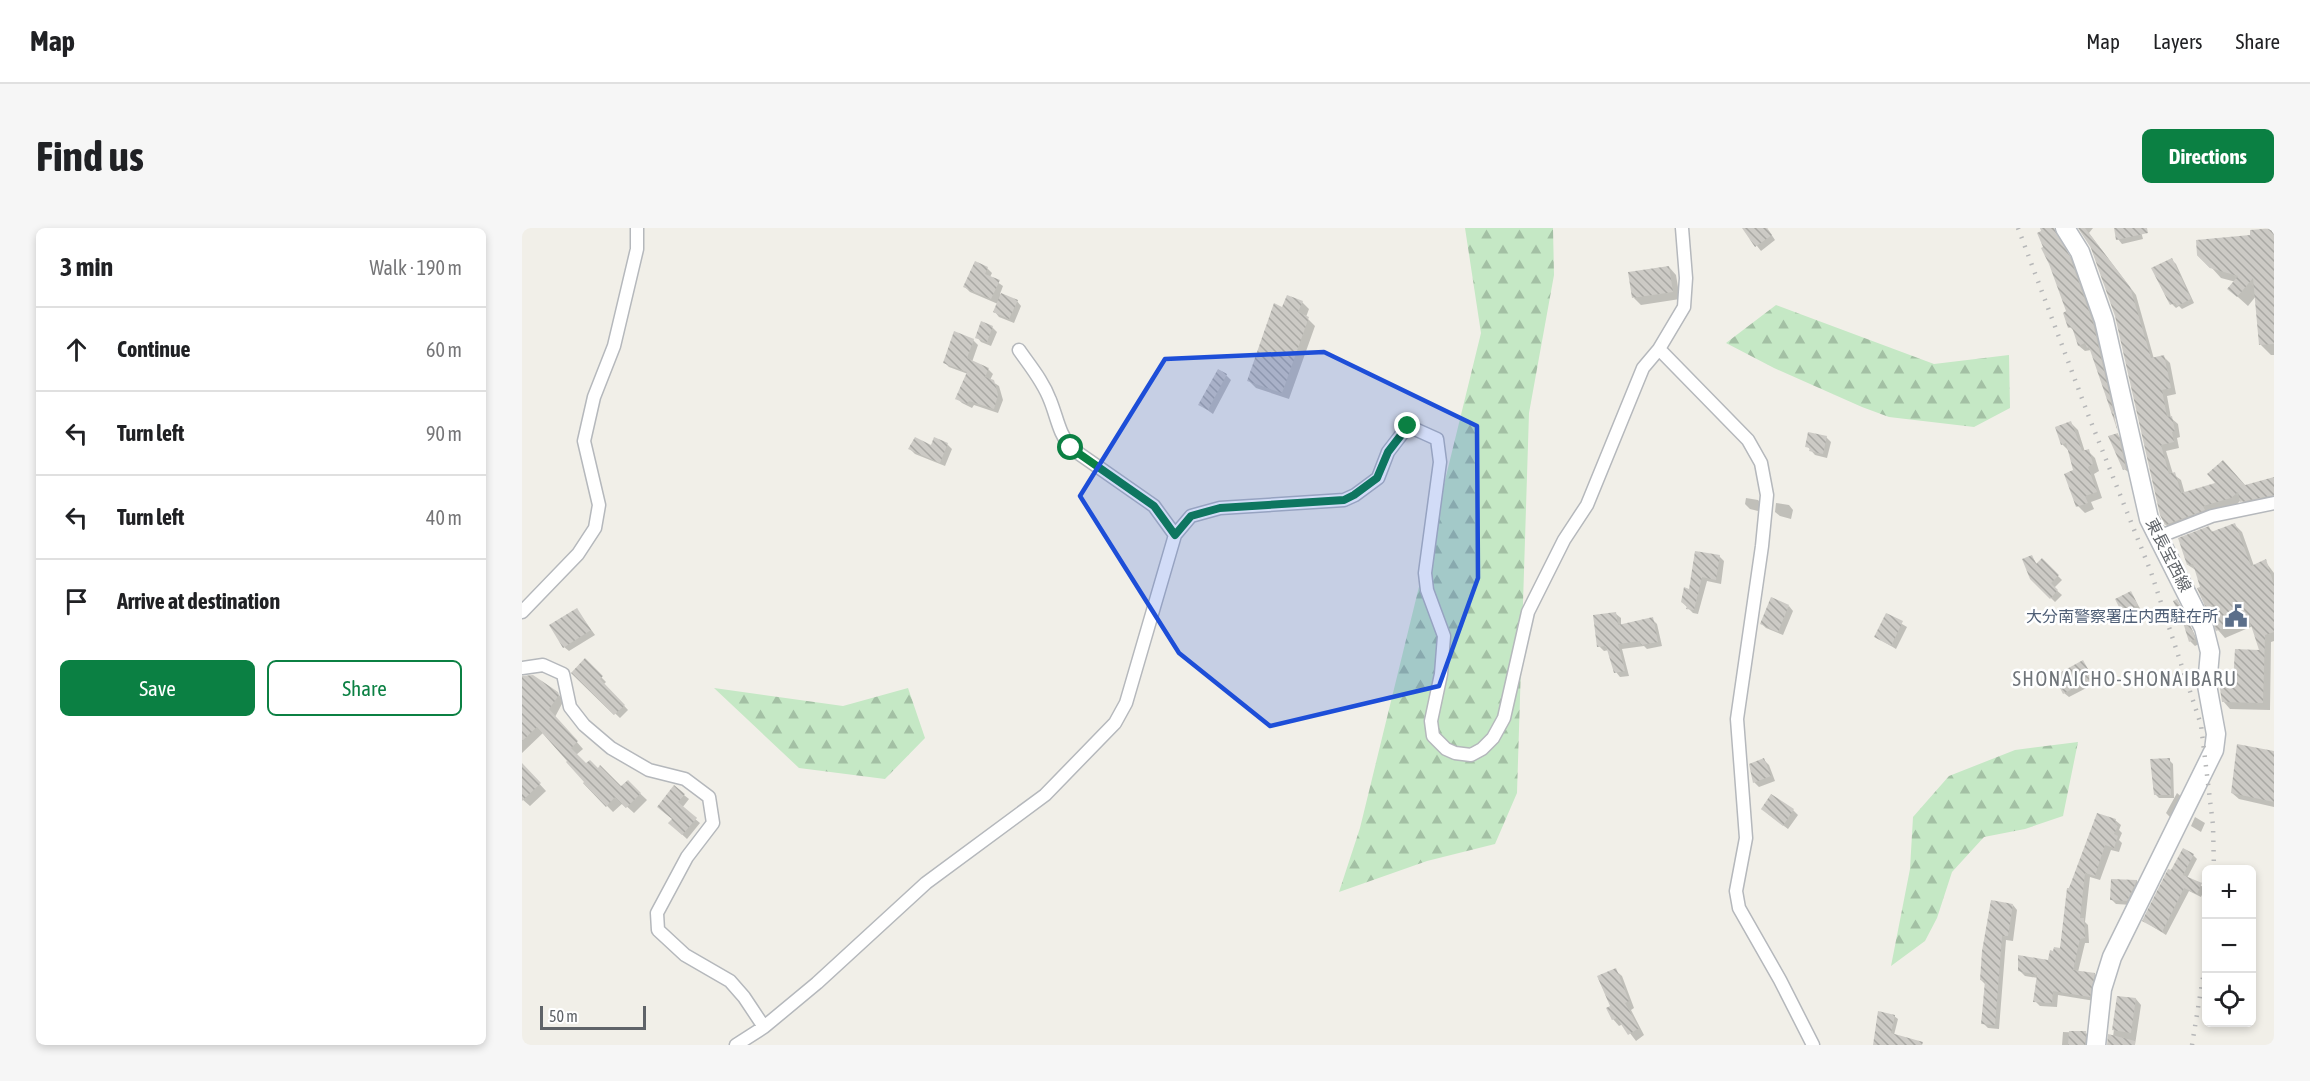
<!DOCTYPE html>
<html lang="en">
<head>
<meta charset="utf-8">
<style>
	body { margin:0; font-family:"Asap Condensed","Noto Sans JP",sans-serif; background:#f6f6f6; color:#202124 }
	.controls { position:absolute; right:18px; bottom:18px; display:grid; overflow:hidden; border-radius:9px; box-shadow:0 3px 9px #0003 }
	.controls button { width:54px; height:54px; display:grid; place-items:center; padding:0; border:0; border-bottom:2px solid #e0e0e0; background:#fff; color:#202124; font:30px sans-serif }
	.scale { position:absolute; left:18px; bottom:15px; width:106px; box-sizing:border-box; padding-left:6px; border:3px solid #5f6368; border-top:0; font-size:16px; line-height:21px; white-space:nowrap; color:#5f6368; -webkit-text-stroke:4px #fff; paint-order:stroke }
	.stop { position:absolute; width:18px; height:18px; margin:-14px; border:4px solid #0b8043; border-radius:50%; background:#fff }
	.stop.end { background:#0b8043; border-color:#fff; box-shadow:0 2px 6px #0008 }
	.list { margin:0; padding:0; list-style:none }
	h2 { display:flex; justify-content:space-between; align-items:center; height:78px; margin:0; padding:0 24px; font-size:26px }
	h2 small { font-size:20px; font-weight:400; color:#757577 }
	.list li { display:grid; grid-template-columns:39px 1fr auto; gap:18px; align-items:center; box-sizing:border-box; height:84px; padding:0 24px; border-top:2px solid #e0e0e0 }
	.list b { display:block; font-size:22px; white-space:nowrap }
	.list em { font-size:20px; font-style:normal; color:#757577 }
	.actions { display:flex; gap:12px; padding:18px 24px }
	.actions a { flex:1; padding:14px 0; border:2px solid #0b8043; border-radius:9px; text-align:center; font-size:21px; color:#0b8043 }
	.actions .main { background:#0b8043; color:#fff }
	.icon { flex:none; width:33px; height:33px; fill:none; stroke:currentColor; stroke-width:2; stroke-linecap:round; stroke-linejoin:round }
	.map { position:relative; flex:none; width:1752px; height:817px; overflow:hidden; border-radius:9px }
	header { display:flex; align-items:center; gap:36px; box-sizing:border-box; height:84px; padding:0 30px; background:#fff; border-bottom:2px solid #e0e0e0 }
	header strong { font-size:28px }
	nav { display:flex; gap:33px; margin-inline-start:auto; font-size:21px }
	.intro { display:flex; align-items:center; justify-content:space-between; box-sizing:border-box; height:144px; padding:0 36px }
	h1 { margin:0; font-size:42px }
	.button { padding:15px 27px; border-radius:9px; background:#0b8043; color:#fff; font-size:21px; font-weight:700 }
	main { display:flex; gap:36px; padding:0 36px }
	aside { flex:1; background:#fff; border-radius:9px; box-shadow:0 3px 9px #0003 }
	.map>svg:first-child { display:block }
	.forest { fill:url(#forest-firs) }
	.shadow { fill:#0003 }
	.building { fill:url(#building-back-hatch) }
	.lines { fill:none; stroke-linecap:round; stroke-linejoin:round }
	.street-casing { stroke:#b5b8bc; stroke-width:15 }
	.secondary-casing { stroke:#b6babf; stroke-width:21 }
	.street { stroke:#fff; stroke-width:12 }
	.secondary { stroke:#fff; stroke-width:18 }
	.rail { stroke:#b6b7b8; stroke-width:4.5; stroke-dasharray:1.5 8; stroke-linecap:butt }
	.route { stroke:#0b8043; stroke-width:8 }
	.marked { fill:#1d4ed8; fill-opacity:0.2; stroke:#1d4ed8; stroke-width:4.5; stroke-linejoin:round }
	.labels { text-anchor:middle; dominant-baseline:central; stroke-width:5; stroke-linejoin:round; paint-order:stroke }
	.street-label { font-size:16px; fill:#5f6368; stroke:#fff }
	.service-label { font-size:16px; fill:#4e5e75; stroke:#fff; text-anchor:end }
	.quarter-label { font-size:20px; letter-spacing:1.5px; fill:#70757a; stroke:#fff }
</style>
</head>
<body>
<header>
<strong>Map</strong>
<nav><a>Map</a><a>Layers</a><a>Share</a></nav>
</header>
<div class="intro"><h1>Find us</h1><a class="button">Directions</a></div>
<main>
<aside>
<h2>3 min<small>Walk · 190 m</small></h2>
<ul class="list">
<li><svg class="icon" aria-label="ahead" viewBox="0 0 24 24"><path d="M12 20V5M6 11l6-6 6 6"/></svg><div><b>Continue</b></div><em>60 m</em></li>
<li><svg class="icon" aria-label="left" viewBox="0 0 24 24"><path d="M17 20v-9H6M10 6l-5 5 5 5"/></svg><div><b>Turn left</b></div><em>90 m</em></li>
<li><svg class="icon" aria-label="left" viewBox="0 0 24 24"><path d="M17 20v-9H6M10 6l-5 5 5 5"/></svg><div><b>Turn left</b></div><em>40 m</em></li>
<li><svg class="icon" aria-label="arrive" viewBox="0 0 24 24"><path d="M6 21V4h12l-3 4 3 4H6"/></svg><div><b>Arrive at destination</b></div></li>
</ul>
<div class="actions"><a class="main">Save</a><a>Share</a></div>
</aside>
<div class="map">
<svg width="1752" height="817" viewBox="0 0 1752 817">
	<defs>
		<pattern id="forest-firs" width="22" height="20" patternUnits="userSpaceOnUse" patternTransform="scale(1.5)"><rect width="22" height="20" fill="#c5e8c5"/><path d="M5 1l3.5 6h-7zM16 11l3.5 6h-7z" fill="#a3c0a4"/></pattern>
		<pattern id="building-back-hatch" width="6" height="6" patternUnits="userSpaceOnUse" patternTransform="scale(1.5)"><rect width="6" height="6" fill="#cccac5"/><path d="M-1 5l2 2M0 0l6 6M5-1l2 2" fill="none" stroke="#a9a8a4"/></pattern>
	</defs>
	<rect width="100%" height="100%" fill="#f1efe8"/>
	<path class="forest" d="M 943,0 L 1031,0 L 1032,47 L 1007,185 L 995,565 L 973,616 L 905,633 L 817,664 L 838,600 L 959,105 Z
		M 1254,77 L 1412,136 L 1487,127 L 1488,180 L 1452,199 L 1367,189 L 1340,179 L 1252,140 L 1204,115 Z
		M 192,460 L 321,478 L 386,460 L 403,510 L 363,551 L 277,540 Z
		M 1556,514 L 1541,588 L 1503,601 L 1462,609 L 1430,644 L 1415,690 L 1403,713 L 1369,738 L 1388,641 L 1391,589 L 1427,548 L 1493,522 Z"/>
	<path class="shadow" d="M 1221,0 L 1245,0 L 1253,12 L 1239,23 Z
		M 1562,0 L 1571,0 L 1567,5 L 1614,67 L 1632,131 L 1642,129 L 1648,135 L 1654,166 L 1645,168 L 1649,190 L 1656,196 L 1658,209 L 1655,210 L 1657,220 L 1644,223 L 1651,246 L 1659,252 L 1663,266 L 1723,259 L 1752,250 L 1752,274 L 1726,279 L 1719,272 L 1715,276 L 1687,284 L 1650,303 L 1644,297 L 1639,287 L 1594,88 Z
		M 1593,0 L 1618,0 L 1621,11 L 1600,16 L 1596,11 Z
		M 1752,1 L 1752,127 L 1749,127 L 1739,117 L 1734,68 L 1726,78 L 1707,61 L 1714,54 L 1699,50 L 1689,39 L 1730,9 Z
		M 1531,3 L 1537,9 L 1553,36 L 1576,102 L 1599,205 L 1569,122 L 1563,123 L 1557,118 L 1553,104 L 1548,99 Z
		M 1650,32 L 1654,36 L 1672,75 L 1660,81 L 1657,78 L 1654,80 L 1650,76 Z
		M 1147,39 L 1154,47 L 1158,71 L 1119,77 L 1112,70 Z
		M 465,40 L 470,45 L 468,49 L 481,58 L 478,66 L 495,73 L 499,78 L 492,95 L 477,89 L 473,84 L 476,76 L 448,64 L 443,59 Z
		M 780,74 L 787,81 L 784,89 L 793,98 L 767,171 L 734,160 L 726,152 L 761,81 Z
		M 470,99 L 475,104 L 469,118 L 459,114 L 455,109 Z
		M 451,112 L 456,117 L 450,134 L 466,141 L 471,146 L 468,152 L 477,158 L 481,172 L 476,185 L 452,177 L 450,180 L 440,175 L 435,170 L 446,146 L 427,139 L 422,134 Z
		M 704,147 L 709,152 L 691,186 L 678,177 Z
		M 1549,195 L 1556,202 L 1563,224 L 1566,223 L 1573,230 L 1577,243 L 1572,246 L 1580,270 L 1569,274 L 1572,281 L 1563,285 L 1556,278 L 1553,243 L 1547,223 L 1540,216 Z
		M 1596,207 L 1600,211 L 1608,245 L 1602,241 Z
		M 1304,209 L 1309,214 L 1305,230 L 1293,227 L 1285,218 Z
		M 425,216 L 430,221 L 423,238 L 393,226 L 388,221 Z
		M 1224,270 L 1236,272 L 1240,277 L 1240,284 L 1228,281 L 1223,276 Z
		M 1254,275 L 1267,277 L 1271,282 L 1269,291 L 1258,288 L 1253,284 Z
		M 1713,297 L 1720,304 L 1732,338 L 1743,333 L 1752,345 L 1752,413 L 1749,414 L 1748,482 L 1708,481 L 1701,473 L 1739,423 L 1731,398 L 1703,410 L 1696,402 L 1675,343 L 1666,337 L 1687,300 L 1692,305 Z
		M 1197,328 L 1202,333 L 1199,356 L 1185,353 L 1176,386 L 1171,385 L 1160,374 Z
		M 1510,329 L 1515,336 L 1520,332 L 1540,352 L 1532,360 L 1540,367 L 1533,374 L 1509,350 Z
		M 1609,365 L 1619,382 L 1606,389 L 1601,384 Z
		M 1655,373 L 1659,378 L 1677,416 L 1673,418 L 1668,413 Z
		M 1267,378 L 1271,383 L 1261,407 L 1244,400 L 1239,395 Z
		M 55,382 L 73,407 L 47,423 L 42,419 Z
		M 1094,386 L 1099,390 L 1099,397 L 1130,391 L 1135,396 L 1140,418 L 1125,421 L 1122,418 L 1100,421 L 1107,448 L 1098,449 L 1094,444 L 1087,422 L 1082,423 L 1077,418 Z
		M 1365,387 L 1385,399 L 1374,421 L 1354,409 Z
		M 63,433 L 84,454 L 82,456 L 106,482 L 98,490 L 51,445 Z
		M 1561,434 L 1574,455 L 1547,469 L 1542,465 Z
		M 0,449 L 35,465 L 42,472 L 33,489 L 61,521 L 54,527 L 64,537 L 99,561 L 106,554 L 125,572 L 112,585 L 101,575 L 91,584 L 63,555 L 64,554 L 22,504 L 0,525 Z
		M 1242,532 L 1247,537 L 1253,553 L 1237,559 L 1232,554 L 1228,537 Z
		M 1647,532 L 1651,536 L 1652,570 L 1637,570 L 1633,566 Z
		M 1752,533 L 1752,579 L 1717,571 L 1710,565 Z
		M 0,537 L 24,563 L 8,578 L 0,571 Z
		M 1655,565 L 1662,571 L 1649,590 L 1644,585 Z
		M 162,567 L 167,571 L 160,580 L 178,595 L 165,611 L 153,600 L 151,591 L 142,584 Z
		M 1271,582 L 1276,587 L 1266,601 L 1246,586 Z
		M 1673,589 L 1683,595 L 1679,604 L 1669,598 Z
		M 1593,592 L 1599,597 L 1597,602 L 1600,605 L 1597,612 L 1600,615 L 1597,624 L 1589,622 L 1578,652 L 1568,649 L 1563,694 L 1566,697 L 1567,715 L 1563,715 L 1556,744 L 1573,746 L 1578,752 L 1573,773 L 1536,767 L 1535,779 L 1518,778 L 1513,773 L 1516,750 L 1503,748 L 1497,742 L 1527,734 L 1539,722 L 1546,661 Z
		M 1671,627 L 1675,631 L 1665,650 L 1683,660 L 1679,669 L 1667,663 L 1644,707 L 1622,693 L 1650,644 Z
		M 1590,653 L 1615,653 L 1619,658 L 1610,677 L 1594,676 L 1589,671 Z
		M 1491,677 L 1495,682 L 1491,713 L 1484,712 L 1477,801 L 1466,800 L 1461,795 L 1464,757 L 1459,752 Z
		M 1093,742 L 1100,748 L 1112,780 L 1109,782 L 1122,807 L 1114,813 L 1101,796 L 1097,798 L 1091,791 L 1090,779 Z
		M 1596,770 L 1614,771 L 1619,777 L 1613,817 L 1586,817 L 1591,809 Z
		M 1357,784 L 1372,788 L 1376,791 L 1372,807 L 1382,817 L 1355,817 L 1356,800 L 1354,798 Z
		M 1541,804 L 1564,805 L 1569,811 L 1569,817 L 1540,817 Z"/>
	<path class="building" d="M 1220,0 L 1245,0 L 1250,7 L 1233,19 Z
		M 1518,0 L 1532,0 L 1548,29 L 1571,95 L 1596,204 L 1567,119 L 1565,120 L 1563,115 L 1556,118 L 1550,99 L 1546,100 L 1541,85 L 1544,83 L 1527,36 L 1519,20 L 1521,19 L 1515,5 L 1519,3 Z
		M 1556,0 L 1563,0 L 1608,59 L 1629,130 L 1642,127 L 1649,160 L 1640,162 L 1645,189 L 1650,188 L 1653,203 L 1650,204 L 1652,214 L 1639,217 L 1647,246 L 1653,244 L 1659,265 L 1693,255 L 1685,246 L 1701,232 L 1723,257 L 1752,249 L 1752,267 L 1718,274 L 1716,264 L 1709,270 L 1681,278 L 1683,282 L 1643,297 L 1638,287 L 1593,88 L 1569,20 Z
		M 1592,0 L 1625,0 L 1626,5 L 1594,12 Z
		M 1752,0 L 1752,116 L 1737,117 L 1731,50 L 1715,69 L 1705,61 L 1716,48 L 1688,40 L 1675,27 L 1674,12 L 1728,7 L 1728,2 Z
		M 1650,30 L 1669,71 L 1655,78 L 1653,75 L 1648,77 L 1629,40 Z
		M 453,33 L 466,39 L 463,46 L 478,52 L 469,71 L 441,59 Z
		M 1147,38 L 1151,64 L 1110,70 L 1106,44 Z
		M 479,65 L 496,72 L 487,91 L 471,84 Z
		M 765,67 L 781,73 L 776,84 L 787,89 L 760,165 L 725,153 L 752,75 L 760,79 Z
		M 459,93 L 471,98 L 465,114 L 453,110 Z
		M 432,103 L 452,111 L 445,130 L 467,140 L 463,149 L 472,152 L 476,167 L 472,181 L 447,173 L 445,176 L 433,171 L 445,144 L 421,135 Z
		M 696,141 L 705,146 L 686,182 L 676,177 Z
		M 1549,193 L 1560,223 L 1567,221 L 1571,236 L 1566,239 L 1575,264 L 1563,268 L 1566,275 L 1554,279 L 1542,246 L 1551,242 L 1544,215 L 1539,217 L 1533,199 Z
		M 1286,204 L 1305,208 L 1301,226 L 1287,223 L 1288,220 L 1283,219 Z
		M 1596,205 L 1604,241 L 1601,242 L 1586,208 Z
		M 393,209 L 409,217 L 412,209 L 426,215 L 418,235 L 386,221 Z
		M 1713,295 L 1729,338 L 1744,331 L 1752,357 L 1752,404 L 1743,407 L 1741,475 L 1700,474 L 1697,454 L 1711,455 L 1713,421 L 1737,422 L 1727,391 L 1694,403 L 1675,360 L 1678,359 L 1671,336 L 1665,337 L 1656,310 L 1687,298 L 1689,304 Z
		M 1173,323 L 1198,327 L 1194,352 L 1180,349 L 1172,382 L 1164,381 L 1165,378 L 1159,374 L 1162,359 L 1167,361 Z
		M 1510,327 L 1514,336 L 1520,330 L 1537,347 L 1529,355 L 1536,362 L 1528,371 L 1508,351 L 1500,331 Z
		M 1609,363 L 1616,377 L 1600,385 L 1593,371 Z
		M 1249,369 L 1267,377 L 1256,404 L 1238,396 Z
		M 1655,371 L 1671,404 L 1673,411 L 1667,414 L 1660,391 L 1651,373 Z
		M 55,380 L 69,402 L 41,420 L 27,397 Z
		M 1094,384 L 1096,397 L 1131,389 L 1136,414 L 1119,417 L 1118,413 L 1096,416 L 1103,443 L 1092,445 L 1084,418 L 1075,419 L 1071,387 Z
		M 1364,385 L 1381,393 L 1369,418 L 1352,409 Z
		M 63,430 L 81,448 L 78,451 L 103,477 L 92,487 L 49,445 Z
		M 1561,432 L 1571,450 L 1541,466 L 1532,448 Z
		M 11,447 L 36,464 L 37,467 L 27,481 L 56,513 L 49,520 L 64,535 L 68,532 L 76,540 L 78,537 L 99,558 L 106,552 L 119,565 L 104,580 L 93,569 L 84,579 L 61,555 L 62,554 L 44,534 L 45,533 L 15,499 L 0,513 L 0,448 Z
		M 1715,516 L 1752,523 L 1752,574 L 1709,565 Z
		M 1242,530 L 1249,548 L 1231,555 L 1227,536 Z
		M 1648,530 L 1649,567 L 1632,567 L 1628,531 Z
		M 0,535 L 19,555 L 0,573 Z
		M 152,557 L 163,566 L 156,574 L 175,590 L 160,607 L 146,595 L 150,591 L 135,579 Z
		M 1249,566 L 1272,581 L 1261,598 L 1239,581 Z
		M 1575,585 L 1594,591 L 1593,596 L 1596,598 L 1592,606 L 1596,608 L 1592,620 L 1583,617 L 1573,648 L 1563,645 L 1558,690 L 1562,690 L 1563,710 L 1558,711 L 1551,742 L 1573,745 L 1568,769 L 1531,763 L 1530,775 L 1511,774 L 1515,747 L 1496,743 L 1496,727 L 1526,732 L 1528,722 L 1531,723 L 1532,719 L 1538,720 L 1545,660 L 1547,660 Z
		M 1661,620 L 1672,626 L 1661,647 L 1680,655 L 1675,666 L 1662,660 L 1640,704 L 1620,693 L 1646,641 L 1649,642 Z
		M 1589,651 L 1615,652 L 1605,673 L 1588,672 Z
		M 1469,672 L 1491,676 L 1486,708 L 1480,708 L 1473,797 L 1459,796 L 1463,753 L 1458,752 L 1460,723 Z
		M 1094,740 L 1107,773 L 1103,775 L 1117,800 L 1106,807 L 1095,790 L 1090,792 L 1084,780 L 1088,778 L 1075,748 Z
		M 1595,768 L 1614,770 L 1609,805 L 1590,802 Z
		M 1356,783 L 1373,787 L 1369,805 L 1401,814 L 1400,817 L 1351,817 Z
		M 1547,803 L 1564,803 L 1563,817 L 1546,817 Z
		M 1586,806 L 1613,813 L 1613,817 L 1585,817 Z"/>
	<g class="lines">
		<g class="street-casing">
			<path id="street" d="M 1137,121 L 1226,212 L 1239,235 L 1245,267 L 1240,318 L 1215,491 L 1224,610 L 1214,663 L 1217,680 L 1258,752 L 1291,817
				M 497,122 C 508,138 521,153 528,172 C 535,189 537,206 549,220 L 632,278 L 653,307
				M 1636,309 L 1690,288 L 1752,275
				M 0,384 L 56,326 L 73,300 L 77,277 L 62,213 L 72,169 L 92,118 L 115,21 L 115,0
				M 0,440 L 21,437 L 41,446 L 48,479 L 62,497 L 89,520 L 127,542 L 163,551 L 187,569 L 191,595 L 165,629 L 135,685 L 136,702 L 163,727 L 208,753 L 222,769 L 242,799
				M 214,817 L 242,799 L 295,755 L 404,655 L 523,567 L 593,495 L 604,475 L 653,307 L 669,288 L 698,280 L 822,272 L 833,267 L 856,250 L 866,224 L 886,198 L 915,211 L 918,234 L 903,345 L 905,362 L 922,408 L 919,446 L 909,493 L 911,508 L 924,521 L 933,525 L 949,527 L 960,521 L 971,510 L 982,490 L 1006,384 L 1042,312 L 1065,277 L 1121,140 L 1137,121 L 1162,79 L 1164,50 L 1160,0"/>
		</g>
		<g class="secondary-casing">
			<path id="secondary" d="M 1543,0 L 1558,24 L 1582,92 L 1627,291 L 1682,400 L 1688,424 L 1685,457 L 1694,506 L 1692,522 L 1590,729 L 1580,761 L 1574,817"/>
		</g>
		<use href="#street" class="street"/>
		<use href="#secondary" class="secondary"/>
		<path class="rail" d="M 1496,0 L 1567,189 L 1629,344 L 1679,497 L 1691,597 L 1692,642
			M 1670,817 L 1684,731"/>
	</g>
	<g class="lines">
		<path class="route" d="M 549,220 L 632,278 L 653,307 L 669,288 L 698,280 L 822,272 L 832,267 L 855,250 L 866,224 L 886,198"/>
	</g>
	<path class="marked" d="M 802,124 L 955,198 L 956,350 L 917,458 L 748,498 L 657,425 L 558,268 L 643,131 Z"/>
	<defs>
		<g id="civic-bare" transform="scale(1.8)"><path d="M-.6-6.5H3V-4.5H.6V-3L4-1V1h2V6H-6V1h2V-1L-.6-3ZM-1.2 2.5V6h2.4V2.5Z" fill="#5c6f8a" stroke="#fff" stroke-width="2.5" paint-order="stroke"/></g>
	</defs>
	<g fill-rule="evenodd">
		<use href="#civic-bare" x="1714" y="388"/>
	</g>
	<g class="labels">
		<g class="street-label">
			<text transform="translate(1647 327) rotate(63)">東長宝西線</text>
		</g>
		<g class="service-label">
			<text x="1696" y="388">大分南警察署庄内西駐在所</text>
		</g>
		<g class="quarter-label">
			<text x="1603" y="450">SHONAICHO-SHONAIBARU</text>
		</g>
	</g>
</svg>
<div class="controls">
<button>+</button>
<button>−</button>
<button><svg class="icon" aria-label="locate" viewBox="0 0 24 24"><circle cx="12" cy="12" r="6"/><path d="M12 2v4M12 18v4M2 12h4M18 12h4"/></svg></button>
</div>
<div class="scale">50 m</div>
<div class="stop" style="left:549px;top:220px"></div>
<div class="stop end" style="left:886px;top:198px"></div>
</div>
</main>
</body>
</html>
